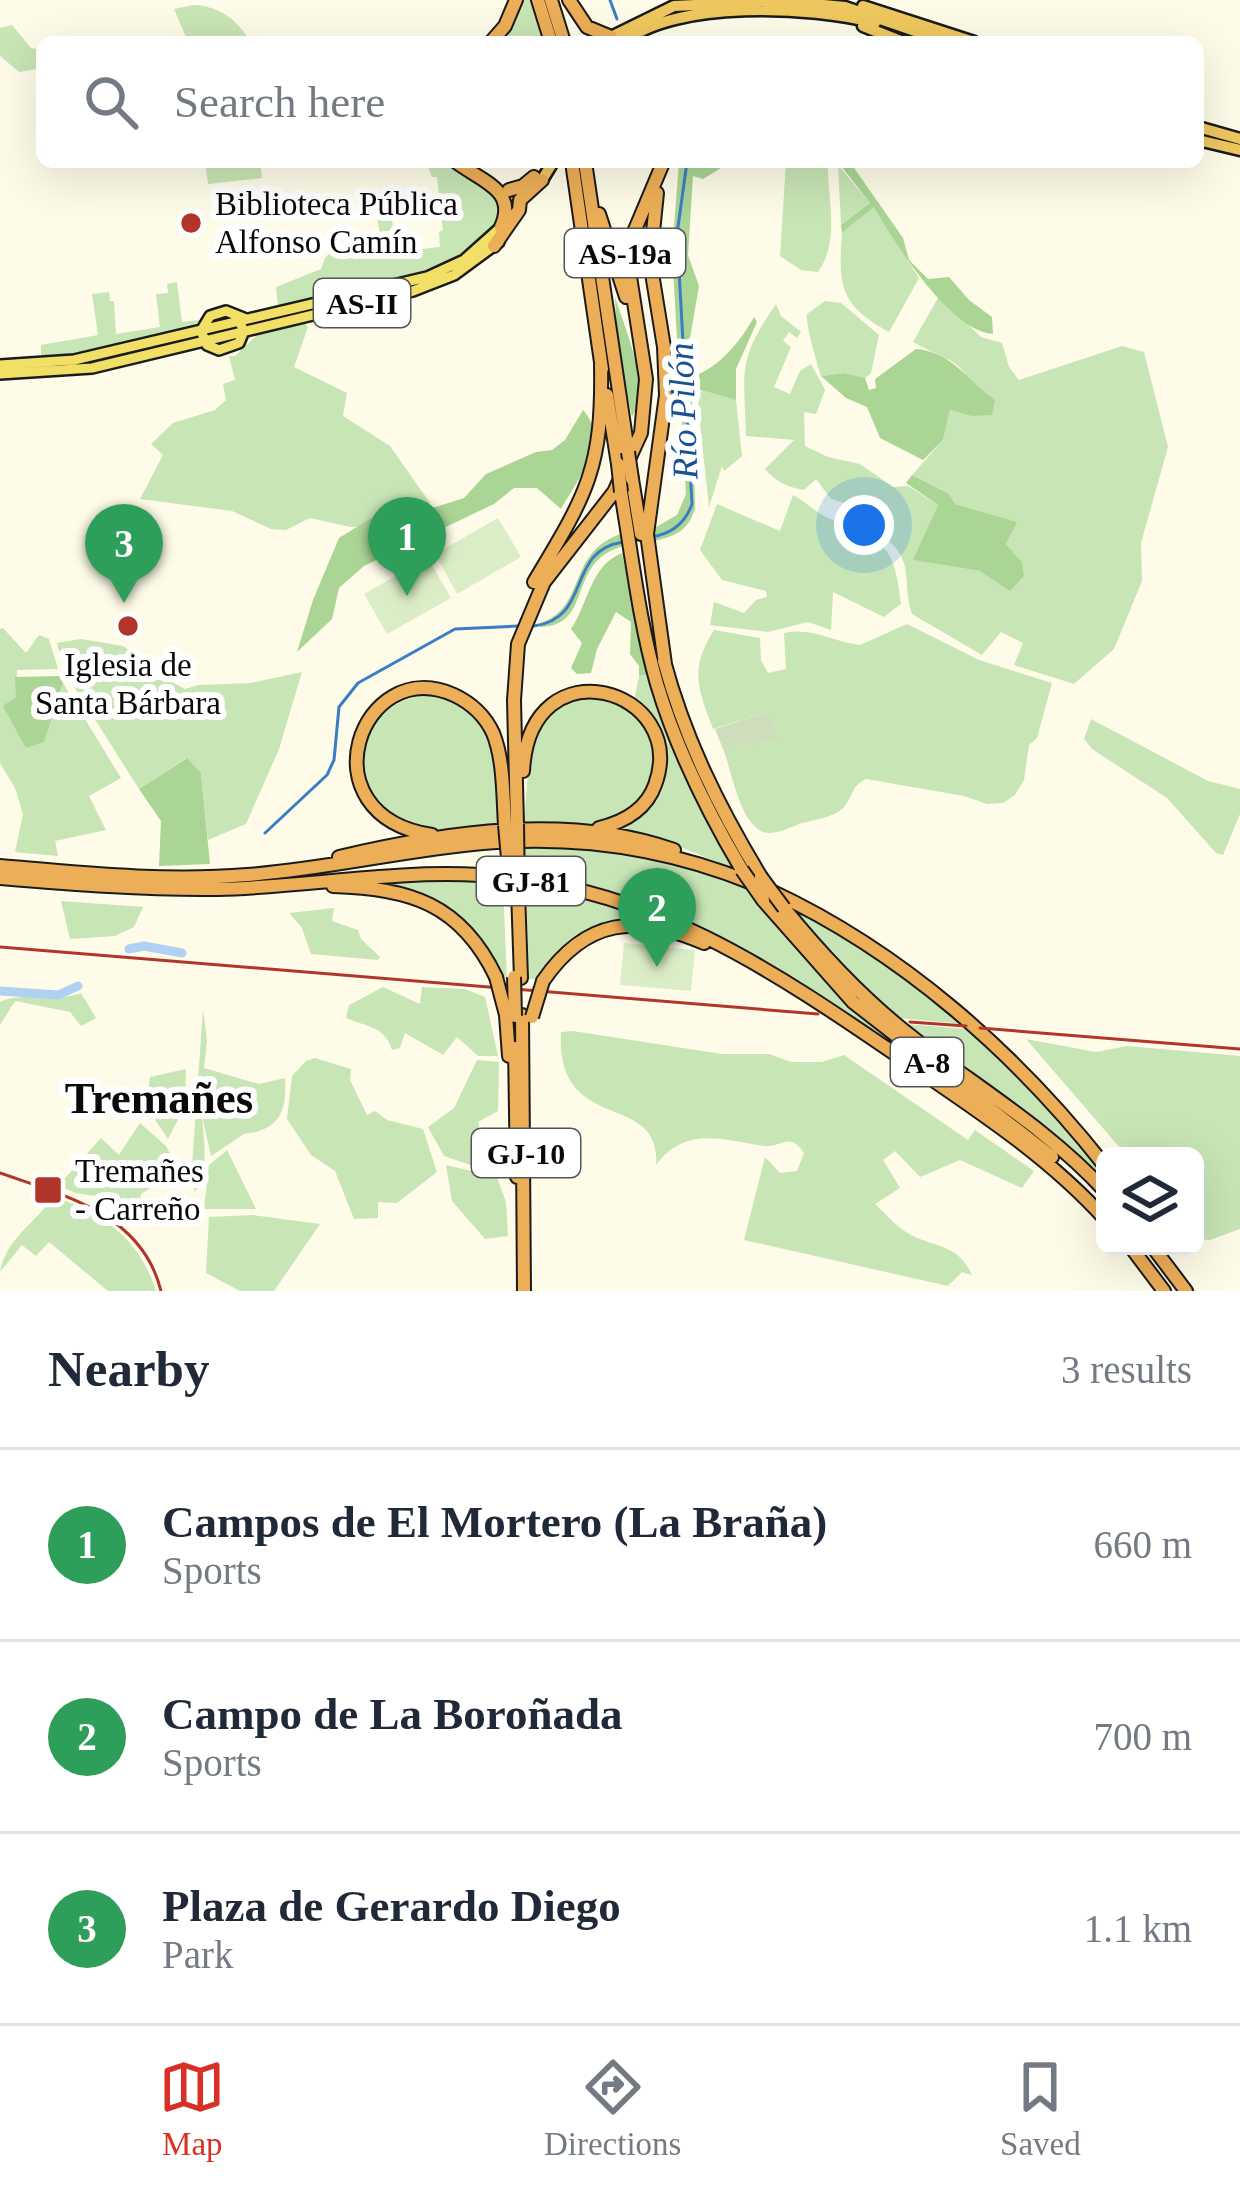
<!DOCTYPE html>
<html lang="en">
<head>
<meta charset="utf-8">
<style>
	body { margin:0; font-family:"Times New Roman",serif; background:#f6f6f7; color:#1f2937 }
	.controls { position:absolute; right:36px; bottom:36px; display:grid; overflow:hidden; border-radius:18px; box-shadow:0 12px 48px #0002 }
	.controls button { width:108px; height:108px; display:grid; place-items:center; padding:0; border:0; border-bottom:3px solid #e0e1e3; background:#fff; color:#1f2937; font:60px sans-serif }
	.you { position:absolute; left:864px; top:525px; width:42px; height:42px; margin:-30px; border:9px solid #fff; border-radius:50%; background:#1a73e8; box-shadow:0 0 0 18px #1a73e833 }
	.badge { display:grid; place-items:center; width:78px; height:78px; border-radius:50%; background:#d93025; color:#fff; font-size:39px; font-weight:700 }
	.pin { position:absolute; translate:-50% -99px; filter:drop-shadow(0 3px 6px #0008) }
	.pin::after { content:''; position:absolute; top:63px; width:42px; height:36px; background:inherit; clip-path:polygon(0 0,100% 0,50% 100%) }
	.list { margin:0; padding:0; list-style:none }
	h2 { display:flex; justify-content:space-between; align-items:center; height:156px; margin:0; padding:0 48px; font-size:51px }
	h2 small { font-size:39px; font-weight:400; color:#747a83 }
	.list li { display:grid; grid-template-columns:78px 1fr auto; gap:36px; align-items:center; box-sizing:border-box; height:192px; padding:0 48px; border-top:3px solid #e0e1e3 }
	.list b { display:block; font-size:45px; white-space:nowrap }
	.list p { margin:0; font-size:39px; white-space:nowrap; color:#747a83 }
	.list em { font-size:39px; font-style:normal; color:#747a83 }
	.icon { flex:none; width:66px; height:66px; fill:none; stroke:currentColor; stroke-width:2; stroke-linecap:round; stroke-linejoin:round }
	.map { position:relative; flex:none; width:1240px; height:1291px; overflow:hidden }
	.search { position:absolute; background:#fff; box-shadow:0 12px 48px #0002; left:36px; right:36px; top:36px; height:132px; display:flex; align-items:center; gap:30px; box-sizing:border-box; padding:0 42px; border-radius:18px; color:#747a83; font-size:45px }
	.sheet { height:732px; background:#fff }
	nav { display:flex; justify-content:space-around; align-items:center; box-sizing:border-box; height:168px; border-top:3px solid #e0e1e3; background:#fff; font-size:33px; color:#747a83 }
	nav a { display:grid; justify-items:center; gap:6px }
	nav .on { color:#d93025 }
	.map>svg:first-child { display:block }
	.green { fill:#c8e5b5 }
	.forest { fill:#aad595 }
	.cemetery { fill:#ceddbc }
	.pitch { fill:#dbedc6 }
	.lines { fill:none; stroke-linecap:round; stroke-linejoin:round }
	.stream { stroke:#3b7dc5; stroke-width:3 }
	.river { stroke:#b0d1f2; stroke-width:9 }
	.primary-casing { stroke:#1b1b1b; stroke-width:14 }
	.trunk-casing { stroke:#1b1b1b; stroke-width:15 }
	.motorway-casing { stroke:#1b1b1b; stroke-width:16 }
	.primary { stroke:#f1e065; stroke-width:9 }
	.trunk { stroke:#eec75e; stroke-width:10 }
	.motorway { stroke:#ecae57; stroke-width:12 }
	.rail { stroke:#b1352b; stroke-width:3 }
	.motorway-bridge-casing { stroke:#1b1b1b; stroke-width:16; stroke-linecap:butt }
	.motorway-bridge { stroke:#ecae57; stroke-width:12 }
	.poi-dot { fill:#b1352b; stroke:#fff; stroke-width:4.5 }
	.labels { text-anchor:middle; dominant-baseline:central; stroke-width:12; stroke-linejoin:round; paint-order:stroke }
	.shield { fill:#fff; stroke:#545454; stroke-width:3 }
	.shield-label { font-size:30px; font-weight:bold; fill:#0a0a0a }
	.poi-label { font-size:33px; fill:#0a0a0a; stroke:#fff; text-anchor:start }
	.water-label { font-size:36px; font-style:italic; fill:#1b5093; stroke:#fff }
	.district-label { font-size:45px; font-weight:bold; fill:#0a0a0a; stroke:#fff }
</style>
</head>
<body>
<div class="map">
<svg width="1240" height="1291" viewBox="0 0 1240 1291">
	<rect width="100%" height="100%" fill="#fefce8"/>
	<path class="green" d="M 518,0 L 533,0 L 546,42 L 495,42 Z
		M 193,5 C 217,6 235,17 248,38 L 238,42 L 188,42 L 174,9 Z
		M 12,25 L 31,48 L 42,50 L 42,80 L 37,69 L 19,72 L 0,56 L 0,28 Z
		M 205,162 L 260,162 L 262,178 L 208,184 Z
		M 426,162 L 445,162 L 501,198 L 502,217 L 472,248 L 439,269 L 373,287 L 371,284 L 278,307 L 276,287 L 321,269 L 325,258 L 336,246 L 341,246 L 344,259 L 382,253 L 377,214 L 391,213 L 397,252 L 440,247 L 439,232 L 443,230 L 437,177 L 432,177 Z
		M 786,162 L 828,162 C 827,199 841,239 818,272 L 801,270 L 780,256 Z
		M 838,165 L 870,203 L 841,225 Z
		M 874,207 L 919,278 L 889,332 C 840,305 838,286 842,233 Z
		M 177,282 L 182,322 L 200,320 L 193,328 L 68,355 L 41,355 L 41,345 L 98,335 L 92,294 L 109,292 L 110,301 L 114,301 L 116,334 L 160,327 L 156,294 L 168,293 L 167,284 Z
		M 939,296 L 981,337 L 1002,343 L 1009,367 L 1019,380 L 1122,346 L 1144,352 L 1168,447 L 1141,543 L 1142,581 L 1114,649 L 1074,684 L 1014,665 L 1023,643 L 1001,632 L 982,655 L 912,614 C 906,597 908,584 905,567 C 900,540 870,530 848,518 L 851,505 L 831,499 L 816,479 L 804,490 C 787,487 776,482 765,469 L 794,440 L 746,436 C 744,369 737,361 776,304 L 781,316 L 801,332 L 797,338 L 789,332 L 783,341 L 791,347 L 774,387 L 790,394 L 800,371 L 811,364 L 825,390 L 816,414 L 804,412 L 805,446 L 828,457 L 860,464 L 893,487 L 908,486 L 938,505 L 914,560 L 980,571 L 1022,562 L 1006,544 L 1016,522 L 955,504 L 949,494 L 912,475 L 943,440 L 950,410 L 971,416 C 973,360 957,366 913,342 Z
		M 825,301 L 841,303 L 879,335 L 871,373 L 865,378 L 845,373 L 821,376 C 817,363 805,324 807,314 Z
		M 304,322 L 308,327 L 294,367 L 347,393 L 343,416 L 390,446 L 430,503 L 414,513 L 374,526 L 350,527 L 310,518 L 286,530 L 271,529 L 232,511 L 140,499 L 163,455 L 151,444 L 173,423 L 215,410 L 226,400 L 223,384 L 235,380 L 229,356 L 235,356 L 258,334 Z
		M 701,390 L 736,400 L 742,456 L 724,471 L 722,466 L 709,507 L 698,405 Z
		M 793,495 C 805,501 814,511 826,517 C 881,543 894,537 901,604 L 884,617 L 833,592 L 831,630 L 808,622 L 768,632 L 710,625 L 714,602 L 744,613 L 756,600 L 767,597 L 766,591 L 722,580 L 700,550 L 717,504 L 780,531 Z
		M 907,624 L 979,660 L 1052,683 L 1037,738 L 1029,745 L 1024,780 L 1015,795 L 1003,803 L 987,804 L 964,796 L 866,779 C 851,786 853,797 843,808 C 833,818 812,820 799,824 C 789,828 773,836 763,832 C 739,822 732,771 723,749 L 776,740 L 770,711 L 713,729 C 698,688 689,670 714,630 L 760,638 L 761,660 L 768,673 L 786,669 L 784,633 C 813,627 832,642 860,645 Z
		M 3,628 L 26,653 L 39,635 L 49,639 L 58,669 L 17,670 L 17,697 L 54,716 L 63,683 L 121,778 L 89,796 L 106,830 L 55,841 L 58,856 L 15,852 L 23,814 L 15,788 L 0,763 L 0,629 Z
		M 81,639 L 123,646 L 156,669 L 64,669 L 57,643 Z
		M 302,672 L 279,749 L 246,824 L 208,840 L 201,773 L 186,758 L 139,789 L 70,680 L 168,680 L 185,689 L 198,685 L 251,683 Z
		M 647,674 L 692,791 L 735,869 L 675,845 L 617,829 C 689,795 669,752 634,700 L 639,676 Z
		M 431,694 C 506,719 496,759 499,827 C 462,831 424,839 390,818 C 382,813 378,804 372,797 C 337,747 378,700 431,694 Z
		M 591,694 C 602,697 618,699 627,705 C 671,733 660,798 617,820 C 590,834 552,825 524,824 L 531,735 L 556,705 Z
		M 1091,719 L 1208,781 L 1240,789 L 1240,814 L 1223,855 L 1216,853 L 1167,798 L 1092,749 L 1084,739 Z
		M 524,843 L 637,854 L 739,883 L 750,891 L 809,964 L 905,1054 L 727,941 L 627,899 L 523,876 Z
		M 437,878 L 503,886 L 507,978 L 501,978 C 468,907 444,902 372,882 Z
		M 526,885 L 618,906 L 648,920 C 597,918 567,936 540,979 L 529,979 Z
		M 61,901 L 143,907 L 134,927 L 115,936 L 70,939 Z
		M 789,907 L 867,948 L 964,1024 L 898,1018 L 850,975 Z
		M 334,908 L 332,921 L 358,930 L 361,939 L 380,957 L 378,960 L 311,954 L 302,928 L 289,913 Z
		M 383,987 L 420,1004 L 422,987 L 465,989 L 485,997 L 498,1056 L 478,1056 L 457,1037 L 443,1055 L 405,1033 L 400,1048 L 392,1050 C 385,1026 367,1027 346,1018 L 349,1005 Z
		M 81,993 L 96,1018 L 81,1026 L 70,1012 L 15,1001 L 0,1025 L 0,1002 C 22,991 53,1003 81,993 Z
		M 203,1009 L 207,1041 L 204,1068 L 259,1084 L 285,1078 C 287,1111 280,1130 244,1134 L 211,1156 L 202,1116 C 204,1142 209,1170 195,1192 L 191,1180 Z
		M 905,1024 L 966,1029 L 1028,1088 L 1099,1169 L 1105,1182 L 1044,1125 Z
		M 573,1031 L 722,1054 L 769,1054 L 791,1062 L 822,1062 L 844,1055 L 968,1140 L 975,1130 L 1034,1171 L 1022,1188 L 960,1160 L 920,1177 L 895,1151 L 883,1160 L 900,1188 L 875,1204 C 885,1213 895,1225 906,1232 C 931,1248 958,1242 972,1275 L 962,1272 L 948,1286 L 744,1240 L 765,1157 L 780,1173 L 797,1171 L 804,1153 C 789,1131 783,1148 764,1146 C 723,1140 686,1125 656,1165 C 662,1089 555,1137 561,1032 Z
		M 1026,1039 L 1096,1052 L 1127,1046 L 1240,1056 L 1240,1229 L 1210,1240 L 1195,1239 L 1195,1156 L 1127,1156 Z
		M 315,1058 L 351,1069 L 350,1080 L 367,1115 L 375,1111 L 387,1120 L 423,1129 L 437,1172 L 397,1203 L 378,1202 L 378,1218 L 354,1219 L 335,1171 L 311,1155 L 287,1119 L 292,1076 L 306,1061 Z
		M 477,1060 L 499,1062 L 498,1111 L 478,1122 L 490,1168 L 485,1170 L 444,1156 L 428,1127 L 454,1108 Z
		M 186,1069 L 185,1106 L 168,1139 L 141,1099 L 147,1098 L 150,1077 Z
		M 140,1123 L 166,1146 L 179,1170 L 141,1194 L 140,1203 L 76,1193 L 58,1186 L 101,1138 L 119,1155 Z
		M 227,1150 L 256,1209 L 204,1209 L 209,1165 Z
		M 446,1165 L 497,1177 L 506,1202 L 508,1236 L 485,1239 L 452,1201 Z
		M 53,1196 C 104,1214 139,1238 156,1291 L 108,1291 L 49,1242 L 36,1256 L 22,1245 L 0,1272 C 7,1236 37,1223 53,1196 Z
		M 253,1215 L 320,1224 L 274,1291 L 240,1291 L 206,1273 L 209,1217 Z"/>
	<path class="forest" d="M 679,162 L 731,162 L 703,179 L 693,176 L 688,255 L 699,286 L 690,338 L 692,376 C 718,370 742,339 754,317 L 757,322 L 736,369 L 736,400 L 701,390 L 692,394 L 695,509 C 687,533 674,536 651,542 L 651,530 L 677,515 L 686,494 L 672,252 Z
		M 838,162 L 850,162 L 903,238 L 909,260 L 928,279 L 949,277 L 969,300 L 992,317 L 993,334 C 950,331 895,244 874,207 L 842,233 L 841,225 L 870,203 Z
		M 615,297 C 626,332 650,383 632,417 L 617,346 Z
		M 916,349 C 953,352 967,381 995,400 L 992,415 L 971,416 L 950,410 L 943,440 L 923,460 L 880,438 L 867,407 L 846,398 L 821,376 L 845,373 L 865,378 L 869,390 L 876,388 L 875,379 Z
		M 583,410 C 610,439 577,481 561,509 L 537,488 L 514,488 L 494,504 L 364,566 L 339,588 L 332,619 L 297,652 L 313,600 L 339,538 L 370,519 L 387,515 L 401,518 L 464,498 L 486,474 L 536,452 L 552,450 L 565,440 Z
		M 912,475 L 949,494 L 955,504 L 1017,522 L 1006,544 L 1022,562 L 1024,576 L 1010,591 L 980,571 L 913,560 L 938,505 L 906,483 Z
		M 623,533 L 624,546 C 565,561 595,626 540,627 L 540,623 C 588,608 565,552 623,533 Z
		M 622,553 L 647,674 L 639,676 L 639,666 L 630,654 L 631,622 L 616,612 L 597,649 L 591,673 L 577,674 L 571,668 L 582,643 L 571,629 C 589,602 590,566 622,553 Z
		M 60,676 L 63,683 L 44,742 L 26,748 L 3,706 L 16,697 L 15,677 Z
		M 187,758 L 201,773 L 210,864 L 159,866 L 161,821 L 139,789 Z"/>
	<path class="cemetery" d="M 770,711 L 777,740 L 723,749 L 715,729 Z"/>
	<path class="pitch" d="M 498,518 L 521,557 L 457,594 L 435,554 Z
		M 428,558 L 451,598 L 387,634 L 364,594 Z
		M 624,943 L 695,950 L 691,991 L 620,985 Z"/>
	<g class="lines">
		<path class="stream" d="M 610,0 L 617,19
			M 651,537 C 671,534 685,524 692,504 L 677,234 L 687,162
			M 534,626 C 593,618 565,551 623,542
			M 265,833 L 327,775 L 334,760 L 339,707 L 358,683 L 455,629 L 518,626"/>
		<path class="river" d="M 129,949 L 144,946 L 182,953
			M 0,991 L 58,995 L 78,986"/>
		<g class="primary-casing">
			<path id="primary" d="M 236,315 L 244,331 L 239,343 L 219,350 L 207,345 L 201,331 L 210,316 L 226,311 L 246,319
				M 0,365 L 74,360 L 427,277 L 464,260 L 502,226
				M 0,374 L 92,368 L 413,291 L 454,275 L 499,242"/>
		</g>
		<g class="trunk-casing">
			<path id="trunk" d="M 863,6 L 974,42
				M 863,26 L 903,42
				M 611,37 L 674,6 L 781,1 L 845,7 L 947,42
				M 624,42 C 675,0 811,6 875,23
				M 1198,127 L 1240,139
				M 1198,140 L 1240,150
				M 542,180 L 553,162"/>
		</g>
		<g class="motorway-casing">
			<path id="motorway" d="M 538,0 L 551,42
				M 551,0 L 564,42
				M 569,0 L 587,27 L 611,37
				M 491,42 L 505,26 L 516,0
				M 456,162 C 481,181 518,190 501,227
				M 572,162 L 602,369
				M 585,162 L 628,452
				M 509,190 L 523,186 L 534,177
				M 657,193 L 650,261 L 664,347 L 666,395 L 647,534 L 665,664
				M 599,214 L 626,297
				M 494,246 L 519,210 L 520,200 L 542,180
				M 607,395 L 618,464
				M 632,479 L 641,534
				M 621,492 C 632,556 639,621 657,684 C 677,751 707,811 742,870
				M 534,582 C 586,495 603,470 601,365
				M 664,661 C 685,739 719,808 761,877
				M 523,771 C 530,641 690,689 655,785 C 646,810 624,822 599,828
				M 517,824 L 514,700 L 518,644 L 544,582 L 614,492 L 641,433 L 646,379 L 626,251 L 663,163
				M 432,835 C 302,815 361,653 454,695 C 471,703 485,716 493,733 C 504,760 503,796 505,825
				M 339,857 C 445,832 569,813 674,850
				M 0,866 C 82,873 165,882 247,875 C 326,869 404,850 483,843 C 575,835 666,848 752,883
				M 0,878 C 72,884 145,890 218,889 C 306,887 392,870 480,875 C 652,885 777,973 914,1067 C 981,1113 1050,1158 1105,1219
				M 333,886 C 410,888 461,904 496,977
				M 518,891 L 521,978
				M 771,891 C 902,952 1016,1053 1105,1166
				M 763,900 L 853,1002 L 1052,1157
				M 784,908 C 823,956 866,1002 916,1040 C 980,1089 1050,1131 1105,1191
				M 543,981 C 586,918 637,914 704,943
				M 506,1015 L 509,1056
				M 522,1015 L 524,1291
				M 515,1048 L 517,1177
				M 1130,1246 L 1164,1291
				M 1152,1246 L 1186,1291"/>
		</g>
		<use href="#primary" class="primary"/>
		<use href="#trunk" class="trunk"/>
		<use href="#motorway" class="motorway"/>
		<path class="rail" d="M 0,947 L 818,1014
			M 910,1022 L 966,1026
			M 980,1028 L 1240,1049
			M 0,1173 C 66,1196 142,1214 161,1291"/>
		<g class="motorway-bridge-casing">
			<path id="motorway-bridge" d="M 628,452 L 632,479
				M 618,464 L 621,492
				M 517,824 L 518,890
				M 505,825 L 511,892
				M 742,870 L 763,900
				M 761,877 L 784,908
				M 496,977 L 506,1015
				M 514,977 L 515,1016
				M 532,1017 L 543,981"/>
		</g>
		<use href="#motorway-bridge" class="motorway-bridge"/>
	</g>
	<g class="poi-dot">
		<circle cx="191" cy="223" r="12"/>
		<circle cx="128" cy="626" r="12"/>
		<rect x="33" y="1175" width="30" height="30" rx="6"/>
	</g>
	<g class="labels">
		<g class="shield">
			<rect x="565" y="229" width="120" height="48" rx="9"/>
			<rect x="314" y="279" width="96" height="48" rx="9"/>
			<rect x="477" y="857" width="108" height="48" rx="9"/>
			<rect x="891" y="1038" width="72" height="48" rx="9"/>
			<rect x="472" y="1129" width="108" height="48" rx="9"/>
		</g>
		<g class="shield-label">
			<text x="625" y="253">AS-19a</text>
			<text x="362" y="303">AS-II</text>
			<text x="531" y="881">GJ-81</text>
			<text x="927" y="1062">A-8</text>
			<text x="526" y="1153">GJ-10</text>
		</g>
		<g class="poi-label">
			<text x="215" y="204">Biblioteca Pública<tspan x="215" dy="38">Alfonso Camín</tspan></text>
			<text x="128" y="665" text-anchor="middle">Iglesia de<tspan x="128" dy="38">Santa Bárbara</tspan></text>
			<text x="75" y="1171">Tremañes<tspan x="75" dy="38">- Carreño</tspan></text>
		</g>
		<g class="water-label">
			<text transform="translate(683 411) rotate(-92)">Río Pilón</text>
		</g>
		<g class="district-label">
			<text x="159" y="1098">Tremañes</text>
		</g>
	</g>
</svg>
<div class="controls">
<button><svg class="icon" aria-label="layers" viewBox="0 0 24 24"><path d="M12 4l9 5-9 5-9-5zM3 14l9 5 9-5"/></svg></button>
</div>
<div class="you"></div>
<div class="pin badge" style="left:407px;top:596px;background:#2e9e5b">1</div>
<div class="pin badge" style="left:657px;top:967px;background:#2e9e5b">2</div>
<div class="pin badge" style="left:124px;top:603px;background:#2e9e5b">3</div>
<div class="search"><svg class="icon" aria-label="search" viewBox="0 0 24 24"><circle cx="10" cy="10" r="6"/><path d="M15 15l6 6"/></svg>Search here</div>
</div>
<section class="sheet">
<h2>Nearby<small>3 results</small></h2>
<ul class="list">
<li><span class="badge" style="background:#2e9e5b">1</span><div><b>Campos de El Mortero (La Braña)</b><p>Sports</p></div><em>660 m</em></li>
<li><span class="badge" style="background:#2e9e5b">2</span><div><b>Campo de La Boroñada</b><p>Sports</p></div><em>700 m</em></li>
<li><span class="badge" style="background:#2e9e5b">3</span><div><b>Plaza de Gerardo Diego</b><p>Park</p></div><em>1.1 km</em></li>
</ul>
</section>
<nav>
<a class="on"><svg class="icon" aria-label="map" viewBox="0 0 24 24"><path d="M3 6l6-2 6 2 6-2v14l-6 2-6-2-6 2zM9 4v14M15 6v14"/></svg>Map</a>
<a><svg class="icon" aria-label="directions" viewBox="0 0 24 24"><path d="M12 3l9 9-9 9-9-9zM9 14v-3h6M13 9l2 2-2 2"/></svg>Directions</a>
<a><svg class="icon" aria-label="saved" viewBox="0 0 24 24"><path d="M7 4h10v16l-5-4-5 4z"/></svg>Saved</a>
</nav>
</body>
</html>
